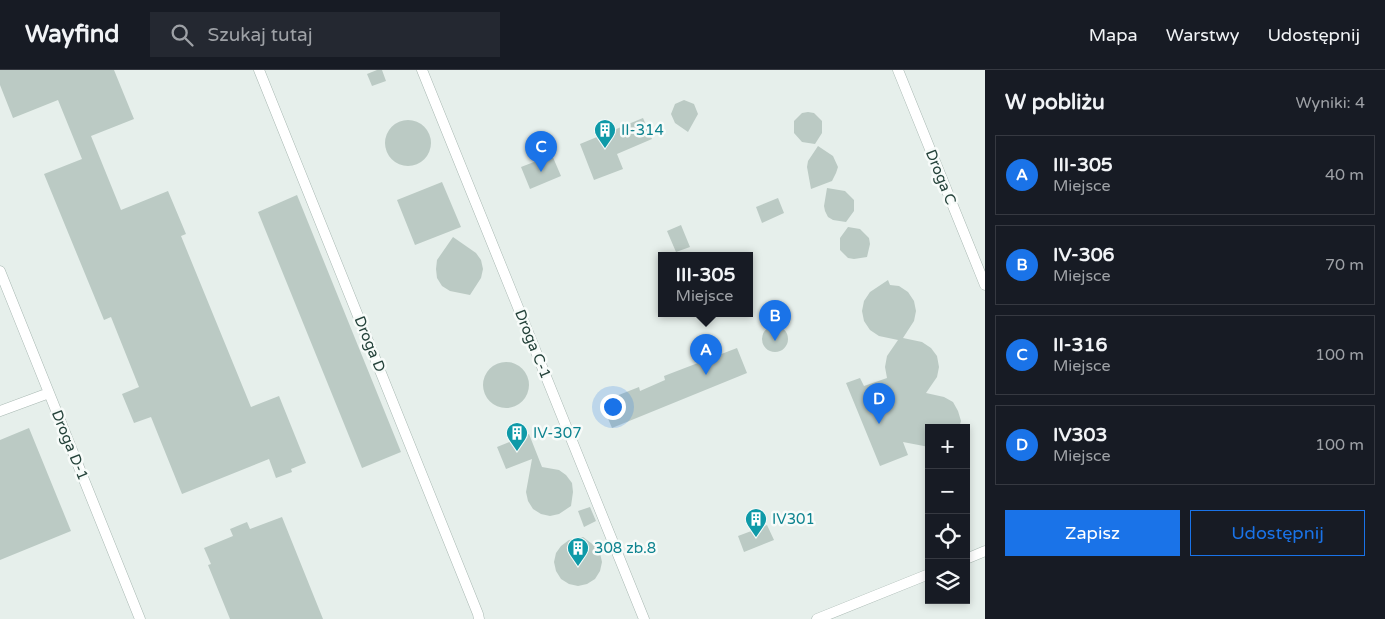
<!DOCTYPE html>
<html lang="pl">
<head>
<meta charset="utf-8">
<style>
	body { margin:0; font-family:"Varela Round",sans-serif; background:#242831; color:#f1f3f6 }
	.controls { position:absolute; right:15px; bottom:15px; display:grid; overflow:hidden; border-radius:0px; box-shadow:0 2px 8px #0003 }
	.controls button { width:45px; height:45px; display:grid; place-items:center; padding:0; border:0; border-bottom:1px solid #363941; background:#171b24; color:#f1f3f6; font:25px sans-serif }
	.you { position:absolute; left:612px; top:336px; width:18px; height:18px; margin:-12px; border:4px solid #fff; border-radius:50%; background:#1a73e8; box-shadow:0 0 0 8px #1a73e833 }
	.badge { display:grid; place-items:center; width:32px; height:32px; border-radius:50%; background:#1a73e8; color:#fff; font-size:16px; font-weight:700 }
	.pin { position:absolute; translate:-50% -41px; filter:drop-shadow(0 1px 2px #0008) }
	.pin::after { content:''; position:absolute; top:26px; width:18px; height:15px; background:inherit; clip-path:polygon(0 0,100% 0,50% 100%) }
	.popup { position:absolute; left:658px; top:182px; width:95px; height:65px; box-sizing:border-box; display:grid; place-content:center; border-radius:0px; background:#171b24; filter:drop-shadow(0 1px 4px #0005); font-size:16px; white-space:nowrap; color:#9ea1a6 }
	.popup b { font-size:19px; color:#f1f3f6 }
	.popup::after { content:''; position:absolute; left:50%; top:100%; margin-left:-10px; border:10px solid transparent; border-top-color:#171b24 }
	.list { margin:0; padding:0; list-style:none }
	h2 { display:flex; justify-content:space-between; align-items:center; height:65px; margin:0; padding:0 20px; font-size:21px }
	h2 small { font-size:16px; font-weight:400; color:#9ea1a6 }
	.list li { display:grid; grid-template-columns:32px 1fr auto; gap:15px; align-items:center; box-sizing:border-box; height:80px; margin:0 10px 10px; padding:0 10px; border:1px solid #363941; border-radius:0px }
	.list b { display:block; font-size:19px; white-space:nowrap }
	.list p { margin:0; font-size:16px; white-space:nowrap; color:#9ea1a6 }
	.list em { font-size:16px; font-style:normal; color:#9ea1a6 }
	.actions { display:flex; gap:10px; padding:15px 20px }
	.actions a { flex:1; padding:11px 0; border:1px solid #1a73e8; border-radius:0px; text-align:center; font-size:18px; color:#1a73e8 }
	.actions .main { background:#1a73e8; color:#fff }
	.icon { flex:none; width:28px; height:28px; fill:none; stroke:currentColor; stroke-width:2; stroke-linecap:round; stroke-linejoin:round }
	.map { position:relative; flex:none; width:985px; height:549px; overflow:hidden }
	header { display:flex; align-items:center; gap:30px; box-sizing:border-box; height:70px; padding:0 25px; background:#171b24; border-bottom:1px solid #363941 }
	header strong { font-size:24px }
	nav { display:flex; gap:28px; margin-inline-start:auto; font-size:18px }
	.search { width:350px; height:45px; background:#242831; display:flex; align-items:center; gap:12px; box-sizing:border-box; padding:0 18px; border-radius:0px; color:#9ea1a6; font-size:19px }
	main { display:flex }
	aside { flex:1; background:#171b24 }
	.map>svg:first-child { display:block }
	.building { fill:#bbcac4 }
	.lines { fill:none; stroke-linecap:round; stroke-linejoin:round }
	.lane-casing { stroke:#a8b8b2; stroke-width:11 }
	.lane { stroke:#fff; stroke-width:10 }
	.labels { text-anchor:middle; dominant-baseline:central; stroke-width:5; stroke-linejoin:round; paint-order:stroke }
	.culture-label { font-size:15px; fill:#0d838f; stroke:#f7fbf9; text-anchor:start }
	.street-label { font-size:15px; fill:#24423a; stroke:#f7fbf9 }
</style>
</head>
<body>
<header>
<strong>Wayfind</strong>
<div class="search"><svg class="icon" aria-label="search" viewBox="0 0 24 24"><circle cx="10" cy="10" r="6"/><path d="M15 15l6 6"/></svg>Szukaj tutaj</div>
<nav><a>Mapa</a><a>Warstwy</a><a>Udostępnij</a></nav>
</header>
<main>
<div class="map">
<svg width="985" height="549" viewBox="0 0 985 549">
	<rect width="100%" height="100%" fill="#e6efeb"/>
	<path class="building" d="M 0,0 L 114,0 L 134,49 L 91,66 L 121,140 L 168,121 L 186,164 L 181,166 L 251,337 L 279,326 L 306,393 L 291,399 L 292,402 L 276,408 L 269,389 L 182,424 L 151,347 L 134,353 L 122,324 L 139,317 L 111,247 L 104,250 L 44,104 L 82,89 L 58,30 L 13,48 L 0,15 Z
		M 377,0 L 382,0 L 386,11 L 372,16 L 367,4 Z
		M 684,30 L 694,34 L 698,44 L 688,62 L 675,53 L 671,44 L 675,34 Z
		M 808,42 L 814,43 L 822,51 L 822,63 L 815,74 L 802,72 L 794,63 L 794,51 L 802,43 Z
		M 643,48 L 652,69 L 617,84 L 623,99 L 594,110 L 580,74 Z
		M385 73a23 23 0 1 1 46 0a23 23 0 1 1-46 0Z
		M 818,76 L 833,86 L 838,97 L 836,103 L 832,111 L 811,119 L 807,97 L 808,91 Z
		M 552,85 L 561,106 L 530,119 L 521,97 Z
		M 442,112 L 461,157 L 415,175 L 397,130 Z
		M 827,118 L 845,121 L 854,130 L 854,141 L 846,152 L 833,150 L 828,147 L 825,141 L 824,136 Z
		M 297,125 L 401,382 L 362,398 L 258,142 Z
		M 778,128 L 784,143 L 762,153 L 756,137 Z
		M 681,155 L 690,177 L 676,182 L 667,161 Z
		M 848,157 L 860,159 L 869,168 L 870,174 L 867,187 L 854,189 L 848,188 L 840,180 L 840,168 Z
		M 453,167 L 476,183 L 481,190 L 483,199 L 481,208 L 470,225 L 450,221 L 442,216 L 437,208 L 436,199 L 437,190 Z
		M 888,210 L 890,215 L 899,216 L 908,222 L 914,231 L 916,241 L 914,251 L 903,268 L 922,272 L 931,278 L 937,286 L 939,297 L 937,307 L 926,323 L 944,327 L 953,332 L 958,341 L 961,351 L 959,358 L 929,358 L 929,377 L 903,372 L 908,385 L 880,396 L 846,313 L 860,308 L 864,316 L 887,308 L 885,297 L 887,286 L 898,270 L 879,266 L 870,260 L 864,251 L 862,241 L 864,231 L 870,222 Z
		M762 269a13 13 0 1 1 26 0a13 13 0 1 1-26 0Z
		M 737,278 L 747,303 L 612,358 L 601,332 L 639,317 L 640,321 L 665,310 L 664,306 Z
		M483 315a23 23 0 1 1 46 0a23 23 0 1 1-46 0Z
		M 29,358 L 71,461 L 0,490 L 0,370 Z
		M 529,364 L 542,397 L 559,400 L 566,405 L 572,413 L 573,422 L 571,436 L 559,444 L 550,446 L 541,444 L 533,439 L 528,431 L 526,422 L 532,389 L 506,399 L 497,377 Z
		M 590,437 L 596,451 L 584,457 L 578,441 Z
		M 282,447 L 323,549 L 230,549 L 208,495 L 211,494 L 204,478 L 233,466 L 230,459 L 247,452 L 250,459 Z
		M 767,455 L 774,470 L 744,482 L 738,466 Z
		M 583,467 L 595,476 L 600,483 L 602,492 L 600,501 L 595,509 L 587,514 L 578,516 L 569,514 L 561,509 L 556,501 L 554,492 L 556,483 L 561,476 L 569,470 Z"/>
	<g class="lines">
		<g class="lane-casing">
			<path id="lane" d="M 259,0 L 478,544 L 479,549
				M 422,0 L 644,549
				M 898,0 L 985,215
				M 0,201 L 140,549
				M 0,341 L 49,323
				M 966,489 L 985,481
				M 817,549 L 929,504"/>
		</g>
		<use href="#lane" class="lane"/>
	</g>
	<defs>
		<g id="building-pin" transform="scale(1.125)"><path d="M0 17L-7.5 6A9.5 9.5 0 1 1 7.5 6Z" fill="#0f9aa8" stroke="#f7fbf9"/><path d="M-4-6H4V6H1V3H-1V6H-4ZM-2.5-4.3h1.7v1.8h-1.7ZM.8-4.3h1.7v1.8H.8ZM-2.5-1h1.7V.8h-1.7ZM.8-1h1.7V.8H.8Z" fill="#fff"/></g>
	</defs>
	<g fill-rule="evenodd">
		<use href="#building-pin" x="605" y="60"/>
		<use href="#building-pin" x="517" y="363"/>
		<use href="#building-pin" x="756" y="449"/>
		<use href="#building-pin" x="578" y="478"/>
	</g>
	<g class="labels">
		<g class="culture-label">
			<text x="621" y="60">II-314</text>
			<text x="533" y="363">IV-307</text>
			<text x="772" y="449">IV301</text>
			<text x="594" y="478">308 zb.8</text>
		</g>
		<g class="street-label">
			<text transform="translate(941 107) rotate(68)">Droga C</text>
			<text transform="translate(370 274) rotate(68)">Droga D</text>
			<text transform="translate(533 274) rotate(68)">Droga C-1</text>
			<text transform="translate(70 375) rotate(68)">Droga D-1</text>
		</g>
	</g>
</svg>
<div class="controls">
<button>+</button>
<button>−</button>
<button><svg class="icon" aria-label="locate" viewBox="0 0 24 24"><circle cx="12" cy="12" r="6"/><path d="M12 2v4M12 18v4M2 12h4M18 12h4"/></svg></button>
<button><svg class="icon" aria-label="layers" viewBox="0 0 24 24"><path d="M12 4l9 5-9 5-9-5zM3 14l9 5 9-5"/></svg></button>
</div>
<div class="you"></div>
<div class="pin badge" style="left:706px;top:305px">A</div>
<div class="popup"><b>III-305</b>Miejsce</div>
<div class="pin badge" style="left:775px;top:271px">B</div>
<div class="pin badge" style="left:541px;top:102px">C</div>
<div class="pin badge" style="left:879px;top:354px">D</div>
</div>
<aside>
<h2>W pobliżu<small>Wyniki: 4</small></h2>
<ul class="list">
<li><span class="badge">A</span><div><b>III-305</b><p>Miejsce</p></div><em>40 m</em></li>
<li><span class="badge">B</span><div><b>IV-306</b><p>Miejsce</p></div><em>70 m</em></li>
<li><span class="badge">C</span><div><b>II-316</b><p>Miejsce</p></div><em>100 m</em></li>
<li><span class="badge">D</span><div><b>IV303</b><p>Miejsce</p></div><em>100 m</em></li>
</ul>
<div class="actions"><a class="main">Zapisz</a><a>Udostępnij</a></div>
</aside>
</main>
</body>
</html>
